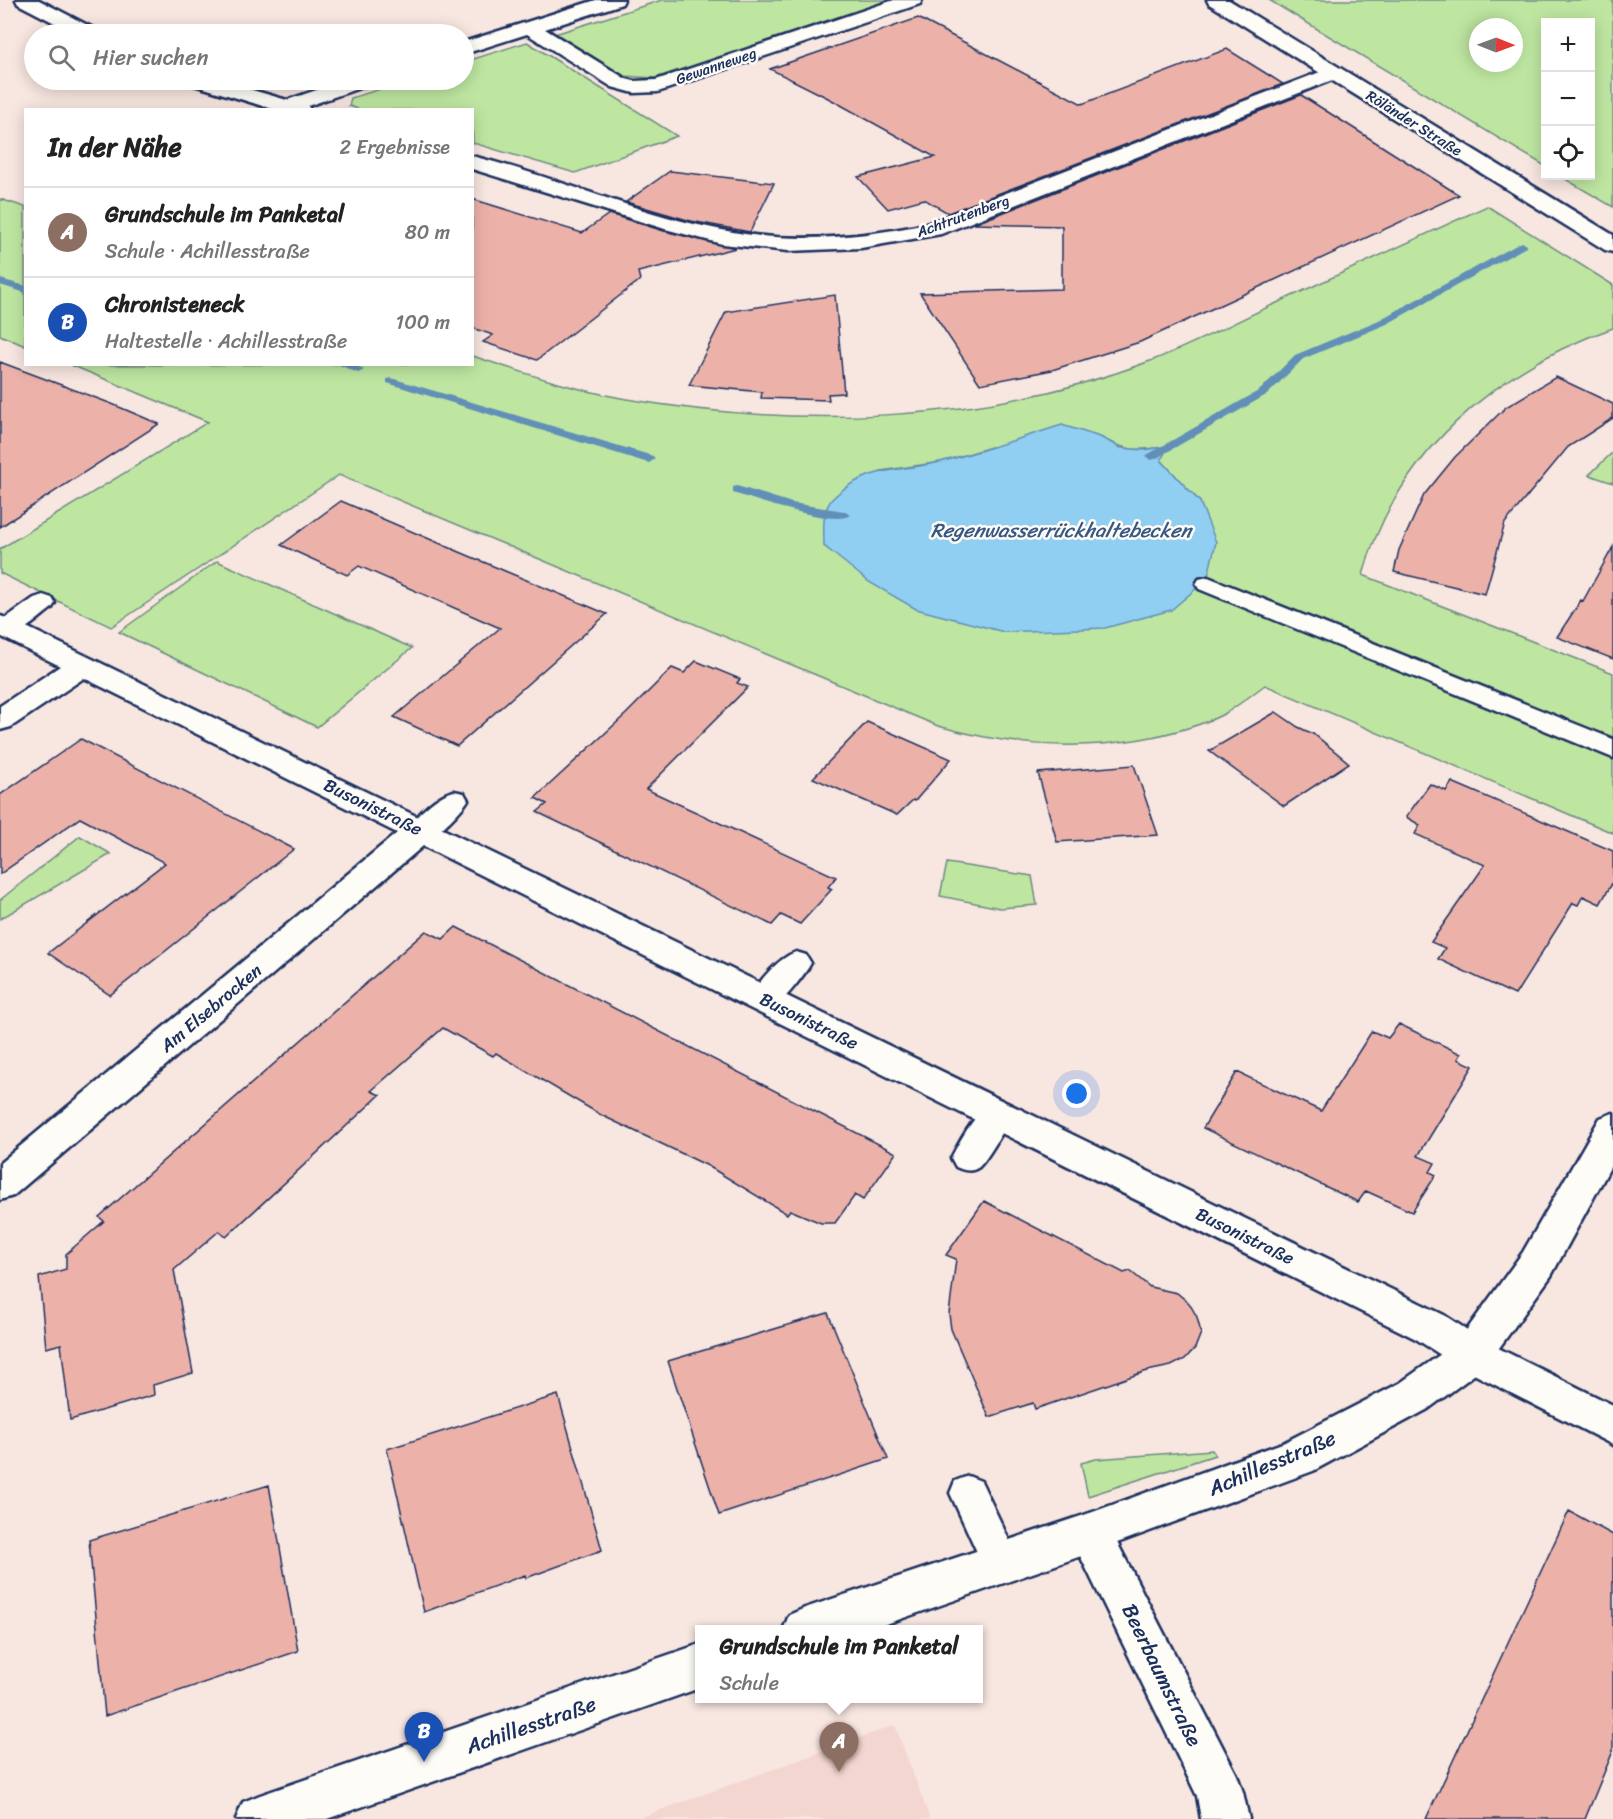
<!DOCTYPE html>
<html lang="de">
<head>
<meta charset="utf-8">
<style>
	body { margin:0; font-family:Sriracha,sans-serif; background:#f6f6f6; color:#222 }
	.controls { position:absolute; right:18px; top:18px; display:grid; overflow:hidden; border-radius:0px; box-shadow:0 3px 15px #0003 }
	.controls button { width:54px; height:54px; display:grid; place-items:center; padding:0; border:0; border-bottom:2px solid #e0e0e0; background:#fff; color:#222; font:30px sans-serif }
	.compass { position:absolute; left:1469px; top:18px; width:54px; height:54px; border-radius:50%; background:#fff; box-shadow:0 3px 15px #0003; rotate:91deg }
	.you { position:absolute; left:1077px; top:1094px; width:21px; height:21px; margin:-15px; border:4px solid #fff; border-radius:50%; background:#1a73e8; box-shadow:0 0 0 9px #1a73e833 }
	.badge { display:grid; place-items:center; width:39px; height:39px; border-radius:50%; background:#1a73e8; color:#fff; font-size:20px; font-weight:700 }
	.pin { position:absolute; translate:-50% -50px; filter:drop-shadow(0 2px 3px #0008) }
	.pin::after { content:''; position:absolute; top:32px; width:21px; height:18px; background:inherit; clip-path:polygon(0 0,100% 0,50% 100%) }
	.popup { position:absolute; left:695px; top:1625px; width:288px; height:78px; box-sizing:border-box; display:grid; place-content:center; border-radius:0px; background:#fff; filter:drop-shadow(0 2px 4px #0005); font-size:20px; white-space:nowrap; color:#767676 }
	.popup b { font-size:22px; color:#222 }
	.popup::after { content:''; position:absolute; left:50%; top:100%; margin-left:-12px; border:12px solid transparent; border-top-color:#fff }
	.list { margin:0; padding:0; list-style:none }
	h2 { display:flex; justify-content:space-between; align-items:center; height:78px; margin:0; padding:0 24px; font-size:26px }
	h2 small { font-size:20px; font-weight:400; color:#767676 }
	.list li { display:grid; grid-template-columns:39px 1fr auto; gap:18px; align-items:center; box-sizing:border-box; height:90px; padding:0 24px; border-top:2px solid #e0e0e0 }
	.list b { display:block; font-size:22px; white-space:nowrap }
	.list p { margin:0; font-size:20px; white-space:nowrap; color:#767676 }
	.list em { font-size:20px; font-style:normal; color:#767676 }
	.icon { flex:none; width:33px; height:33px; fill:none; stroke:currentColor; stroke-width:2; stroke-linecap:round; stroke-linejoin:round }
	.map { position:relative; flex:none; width:1613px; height:1819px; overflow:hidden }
	.search { position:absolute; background:#fff; box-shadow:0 3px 15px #0003; left:24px; top:24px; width:450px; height:66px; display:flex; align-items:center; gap:15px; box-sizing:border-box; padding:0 21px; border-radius:33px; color:#767676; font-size:22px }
	.panel { position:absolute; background:#fff; box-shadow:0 3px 15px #0003; left:24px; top:108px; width:450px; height:258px; border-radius:0px }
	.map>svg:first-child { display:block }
	.built { fill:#f4d6d0 }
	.green { fill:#bee6a1; stroke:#6c8a80; stroke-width:1.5; fill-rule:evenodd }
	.water { fill:#91cff2; stroke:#628fb7; stroke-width:1.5 }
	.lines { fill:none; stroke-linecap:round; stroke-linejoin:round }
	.stream { fill:#628fb7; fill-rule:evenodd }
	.building { fill:#ecb2a9; stroke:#1b2f5e; stroke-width:1.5 }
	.service-casing { stroke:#1b2f5e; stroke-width:5 }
	.minor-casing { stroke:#1b2f5e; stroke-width:5 }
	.tertiary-casing { stroke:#1b2f5e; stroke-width:5 }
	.service { fill:#fdfcf7; fill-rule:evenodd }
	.minor { fill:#fdfcf7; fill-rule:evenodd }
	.tertiary { fill:#fdfcf7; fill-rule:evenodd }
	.labels { text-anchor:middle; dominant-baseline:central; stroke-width:5; stroke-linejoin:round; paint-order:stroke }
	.far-street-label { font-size:15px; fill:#1b2f5e; stroke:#fdfcf7 }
	.street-label { font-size:18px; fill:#1b2f5e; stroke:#fdfcf7 }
	.water-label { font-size:20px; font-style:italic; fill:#385783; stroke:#fdfcf7 }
	.near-street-label { font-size:21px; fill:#1b2f5e; stroke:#fdfcf7 }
</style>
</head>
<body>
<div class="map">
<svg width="1613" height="1819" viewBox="0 0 1613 1819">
	<rect width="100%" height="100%" fill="#f8e6e0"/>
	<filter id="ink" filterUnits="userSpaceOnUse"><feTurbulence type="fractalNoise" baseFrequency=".0167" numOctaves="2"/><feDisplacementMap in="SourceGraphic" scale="12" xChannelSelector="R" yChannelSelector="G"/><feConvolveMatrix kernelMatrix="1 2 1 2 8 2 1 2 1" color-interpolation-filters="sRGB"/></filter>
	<g filter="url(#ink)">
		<path class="built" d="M 895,1725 L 930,1819 L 636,1819 Z"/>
		<path class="green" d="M 662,0 L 890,0 L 655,78 L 623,76 L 555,34 Z
			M 1269,0 L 1613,0 L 1613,207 L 1560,176 L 1590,176 L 1590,22 L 1546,22 L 1545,166 ZM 1478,27 L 1514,27 L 1514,63 L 1478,63 Z
			M 527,42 L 677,136 L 575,173 L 473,143 L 472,110 L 361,110 L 349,106 L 351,98 L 410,80 L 464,80 L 464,62 Z
			M 0,199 L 25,207 L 25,346 L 0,335 Z
			M 1487,206 L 1613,285 L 1613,328 C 1497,368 1396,454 1363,575 L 1613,673 L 1613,833 L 1265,685 C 1251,695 1238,706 1224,714 C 1198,727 1169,734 1141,739 C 1071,751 1006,745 938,726 L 339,475 L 111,627 L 0,573 L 0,549 L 208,422 L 71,365 L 472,364 L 473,356 C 521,372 571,389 621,398 C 796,429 986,424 1153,360 C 1196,343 1237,321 1279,302 C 1348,270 1417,238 1487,206 ZM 1100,437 C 1127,452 1137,451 1168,446 L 1161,460 L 1200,502 L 836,555 L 824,546 L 881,471 L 941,462 L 991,447 Z
			M 1613,452 L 1613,483 L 1589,475 Z
			M 217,561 L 412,648 L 317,727 L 119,632 Z
			M 80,836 L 111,854 L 0,919 L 0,900 Z
			M 947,863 L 1032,876 L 1037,905 L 1000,908 L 940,896 Z
			M 1212,1450 L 1215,1455 L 1088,1496 L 1081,1463 L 1096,1459 Z"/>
		<path class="water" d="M 1062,425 L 1100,437 L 1121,448 L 1144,450 L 1168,446 L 1161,460 L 1200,502 L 1216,542 L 1208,576 L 1197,588 L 1171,610 L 1105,628 L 1004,632 L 916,609 L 869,582 L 824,546 C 824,529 821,511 833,498 C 867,465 903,472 944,461 C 984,451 1023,437 1062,425 Z"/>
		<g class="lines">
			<path class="stream" d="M 1522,242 L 1527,245 L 1526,247 L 1387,324 L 1303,359 L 1268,394 L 1155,459 L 1151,460 L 1145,456 L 1260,390 L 1295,355 L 1379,320 Z
				M 0,279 L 26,286 L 26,293 L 0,285 Z
				M 337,364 L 354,364 L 364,370 L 358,373 Z
				M 391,378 L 653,456 L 655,459 L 649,463 L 645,462 L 387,383 L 387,379 Z
				M 737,486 L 792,503 L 844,511 L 850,515 C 836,527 752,499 733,493 L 733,487 Z"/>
		</g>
		<path class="building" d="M 918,18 L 1082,104 L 1227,49 L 1283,84 L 948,213 L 924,199 L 888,209 L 858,177 L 935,157 L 830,99 L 770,69 Z
			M 1301,95 L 1459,195 L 1140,342 L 1052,370 L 980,384 L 920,293 L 1062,289 L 1062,226 L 974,224 Z
			M 670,171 L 774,183 L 750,232 L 691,221 L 626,202 Z
			M 472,199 L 582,233 L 609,214 L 664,231 L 736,248 L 638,272 L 640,280 L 537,360 L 483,342 L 493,335 L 472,328 Z
			M 835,295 L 844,393 L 828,394 L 829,400 L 761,398 L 762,392 L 689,385 L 726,312 Z
			M 0,362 L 112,404 L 159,424 L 0,527 Z
			M 1556,377 L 1613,404 L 1613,418 L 1568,447 L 1505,523 L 1485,594 L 1394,572 L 1399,550 L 1424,495 L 1455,457 L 1506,407 Z
			M 341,501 L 455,550 L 607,614 L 457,746 L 394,717 L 500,628 L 359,566 L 347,575 L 281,545 Z
			M 1613,547 L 1613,659 L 1557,637 L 1581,600 L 1583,601 Z
			M 696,661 L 740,679 L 737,683 L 748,687 L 646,789 L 836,877 L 828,887 L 832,889 L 800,924 L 781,915 L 772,925 L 537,812 L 547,804 L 535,798 L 626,714 L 672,668 L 684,673 Z
			M 1276,712 L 1298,727 L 1315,735 L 1349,763 L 1284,806 L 1209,751 Z
			M 867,722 L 951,759 L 915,801 L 913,800 L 897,815 L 813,778 Z
			M 81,739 L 294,849 L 110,995 L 48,953 L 165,863 L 80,818 L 0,874 L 0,795 Z
			M 1134,765 L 1158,835 L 1057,842 L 1038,773 Z
			M 1452,782 L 1613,851 L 1613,882 L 1600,904 L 1583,896 L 1578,905 L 1573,903 L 1515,995 L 1438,959 L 1445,948 L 1431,942 L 1485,865 L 1415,834 L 1420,825 L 1406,817 L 1430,784 L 1446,791 Z
			M 456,927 L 896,1153 L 863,1200 L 855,1195 L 835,1223 L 821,1223 L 790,1210 L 787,1214 L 708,1166 L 601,1115 L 496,1053 L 493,1056 L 443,1028 L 371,1091 L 380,1095 L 226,1237 L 219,1231 L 174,1270 L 193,1373 L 153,1385 L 154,1395 L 70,1420 L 61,1344 L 46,1348 L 39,1277 L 66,1269 L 66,1254 L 104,1221 L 99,1217 L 426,931 L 443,939 Z
			M 1399,1024 L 1461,1054 L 1458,1059 L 1473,1066 L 1418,1156 L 1435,1163 L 1430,1172 L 1436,1175 L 1412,1212 L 1366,1191 L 1358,1202 L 1203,1128 L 1237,1072 L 1321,1111 L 1372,1031 L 1388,1038 Z
			M 984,1201 L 1124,1273 L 1130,1271 L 1150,1287 L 1177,1293 L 1189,1303 L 1197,1317 L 1201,1333 L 1195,1348 L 1185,1359 L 1171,1366 L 1147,1371 L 1035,1409 L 1033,1403 L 989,1417 L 951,1329 L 949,1314 L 956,1259 L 946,1255 Z
			M 828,1313 L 888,1459 L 719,1515 L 668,1361 Z
			M 558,1395 L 602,1550 L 526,1578 L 525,1575 L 424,1612 L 387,1449 Z
			M 269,1485 L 298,1651 L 105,1716 L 89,1540 Z
			M 1569,1511 L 1613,1535 L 1613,1751 L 1585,1819 L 1426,1819 Z"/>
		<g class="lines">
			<g class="service-casing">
				<path id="service" d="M 1208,577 L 1613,739 L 1613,758 L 1199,589 L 1196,584 L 1199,579 Z
					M 43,595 L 52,598 L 55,603 L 52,608 C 37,619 19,639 0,634 L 0,622 L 34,598 Z
					M 454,791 L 464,793 L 468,800 C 462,810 440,832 430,837 C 423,840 418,839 411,837 L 407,830 C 416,815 437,795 454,791 Z
					M 796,952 L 806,955 L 811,963 C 805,974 783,1003 772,1008 C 765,1011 761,1009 753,1007 L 749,999 C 758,982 778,958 796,952 Z
					M 997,1101 L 1008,1105 L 1013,1114 C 1007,1125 987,1160 979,1167 C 971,1173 963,1170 956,1167 L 951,1158 C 961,1139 977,1108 997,1101 Z
					M 968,1476 L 981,1481 L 1020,1563 L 1014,1576 L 1001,1581 L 988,1576 L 950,1493 L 955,1481 Z"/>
			</g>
			<g class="minor-casing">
				<path id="minor" d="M 16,0 L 39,0 L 97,30 L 100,34 L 76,34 L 18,4 Z
					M 596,0 L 624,0 L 622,4 L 545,29 L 626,79 L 634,81 L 656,80 L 894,0 L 922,0 L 920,4 L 658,92 L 634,93 L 612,87 L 527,34 L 464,54 L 464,42 Z
					M 1333,67 L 1340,69 L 1343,73 L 1340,77 L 941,234 L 861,248 L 788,251 L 722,244 L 665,229 L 472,169 L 472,156 C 557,177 637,214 722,230 C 790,244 859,238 926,224 Z
					M 188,80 L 218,80 L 287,100 L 346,80 L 374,80 L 371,84 L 308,106 L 310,110 L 276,110 L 191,84 Z
					M 0,616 L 10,619 L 1444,1315 L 1486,1342 L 1613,1405 L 1613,1445 L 1458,1366 L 1416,1339 L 1380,1321 L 423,846 L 13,1196 L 0,1200 L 0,1163 L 397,833 L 84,678 L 11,727 L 0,730 L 0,706 L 60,666 L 0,636 Z
					M 1090,1513 L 1105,1519 L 1237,1775 L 1243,1792 L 1249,1819 L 1201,1819 L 1197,1796 L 1069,1533 L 1075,1519 Z"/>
			</g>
			<g class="tertiary-casing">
				<path id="tertiary" d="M 1207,0 L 1229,0 L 1613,235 L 1613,252 L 1605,250 L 1209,4 Z
					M 1613,1113 L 1613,1162 L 1551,1276 L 1486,1366 L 1428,1409 L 1313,1471 L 1090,1553 L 869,1630 L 783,1630 L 789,1615 L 805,1608 L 1090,1513 L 1285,1442 L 1400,1383 L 1458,1342 L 1523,1252 L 1600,1118 Z
					M 700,1644 L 700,1688 L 327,1819 L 236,1819 L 243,1802 L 260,1795 Z"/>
			</g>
			<use href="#service" class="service"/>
			<use href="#minor" class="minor"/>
			<use href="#tertiary" class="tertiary"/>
		</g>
	</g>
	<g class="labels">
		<g class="far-street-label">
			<text transform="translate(716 66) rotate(-19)">Gewanneweg</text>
			<text transform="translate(1414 123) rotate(32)">Röländer Straße</text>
			<text transform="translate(963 216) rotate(-20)">Achtrutenberg</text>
		</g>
		<g class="street-label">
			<text transform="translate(373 807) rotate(26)">Busonistraße</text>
			<text transform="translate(211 1008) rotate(-40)">Am Elsebrocken</text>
			<text transform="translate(809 1021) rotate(26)">Busonistraße</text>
			<text transform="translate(1245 1236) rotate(26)">Busonistraße</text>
		</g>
		<g class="water-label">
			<text x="1061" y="530">Regenwasserrückhaltebecken</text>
		</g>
		<g class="near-street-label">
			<text transform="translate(1272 1463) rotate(-23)">Achillesstraße</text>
			<text transform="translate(1162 1675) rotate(64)">Beerbaumstraße</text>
			<text transform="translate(531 1725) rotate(-19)">Achillesstraße</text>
		</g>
	</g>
</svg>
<div class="controls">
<button>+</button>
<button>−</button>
<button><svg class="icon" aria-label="locate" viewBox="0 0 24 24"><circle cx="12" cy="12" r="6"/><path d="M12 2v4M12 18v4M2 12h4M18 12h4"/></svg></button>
</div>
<svg class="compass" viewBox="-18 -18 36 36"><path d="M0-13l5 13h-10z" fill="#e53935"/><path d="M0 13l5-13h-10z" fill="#767676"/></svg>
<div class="you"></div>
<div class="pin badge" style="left:839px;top:1772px;background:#8d6e63">A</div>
<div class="popup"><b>Grundschule im Panketal</b>Schule</div>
<div class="pin badge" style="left:424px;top:1762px;background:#1a4fb4">B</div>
<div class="search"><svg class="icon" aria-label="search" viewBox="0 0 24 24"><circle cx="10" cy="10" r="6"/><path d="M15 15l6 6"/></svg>Hier suchen</div>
<section class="panel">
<h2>In der Nähe<small>2 Ergebnisse</small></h2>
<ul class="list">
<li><span class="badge" style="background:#8d6e63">A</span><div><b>Grundschule im Panketal</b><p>Schule · Achillesstraße</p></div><em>80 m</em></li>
<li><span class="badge" style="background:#1a4fb4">B</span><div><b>Chronisteneck</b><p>Haltestelle · Achillesstraße</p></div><em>100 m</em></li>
</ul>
</section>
</div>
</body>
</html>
